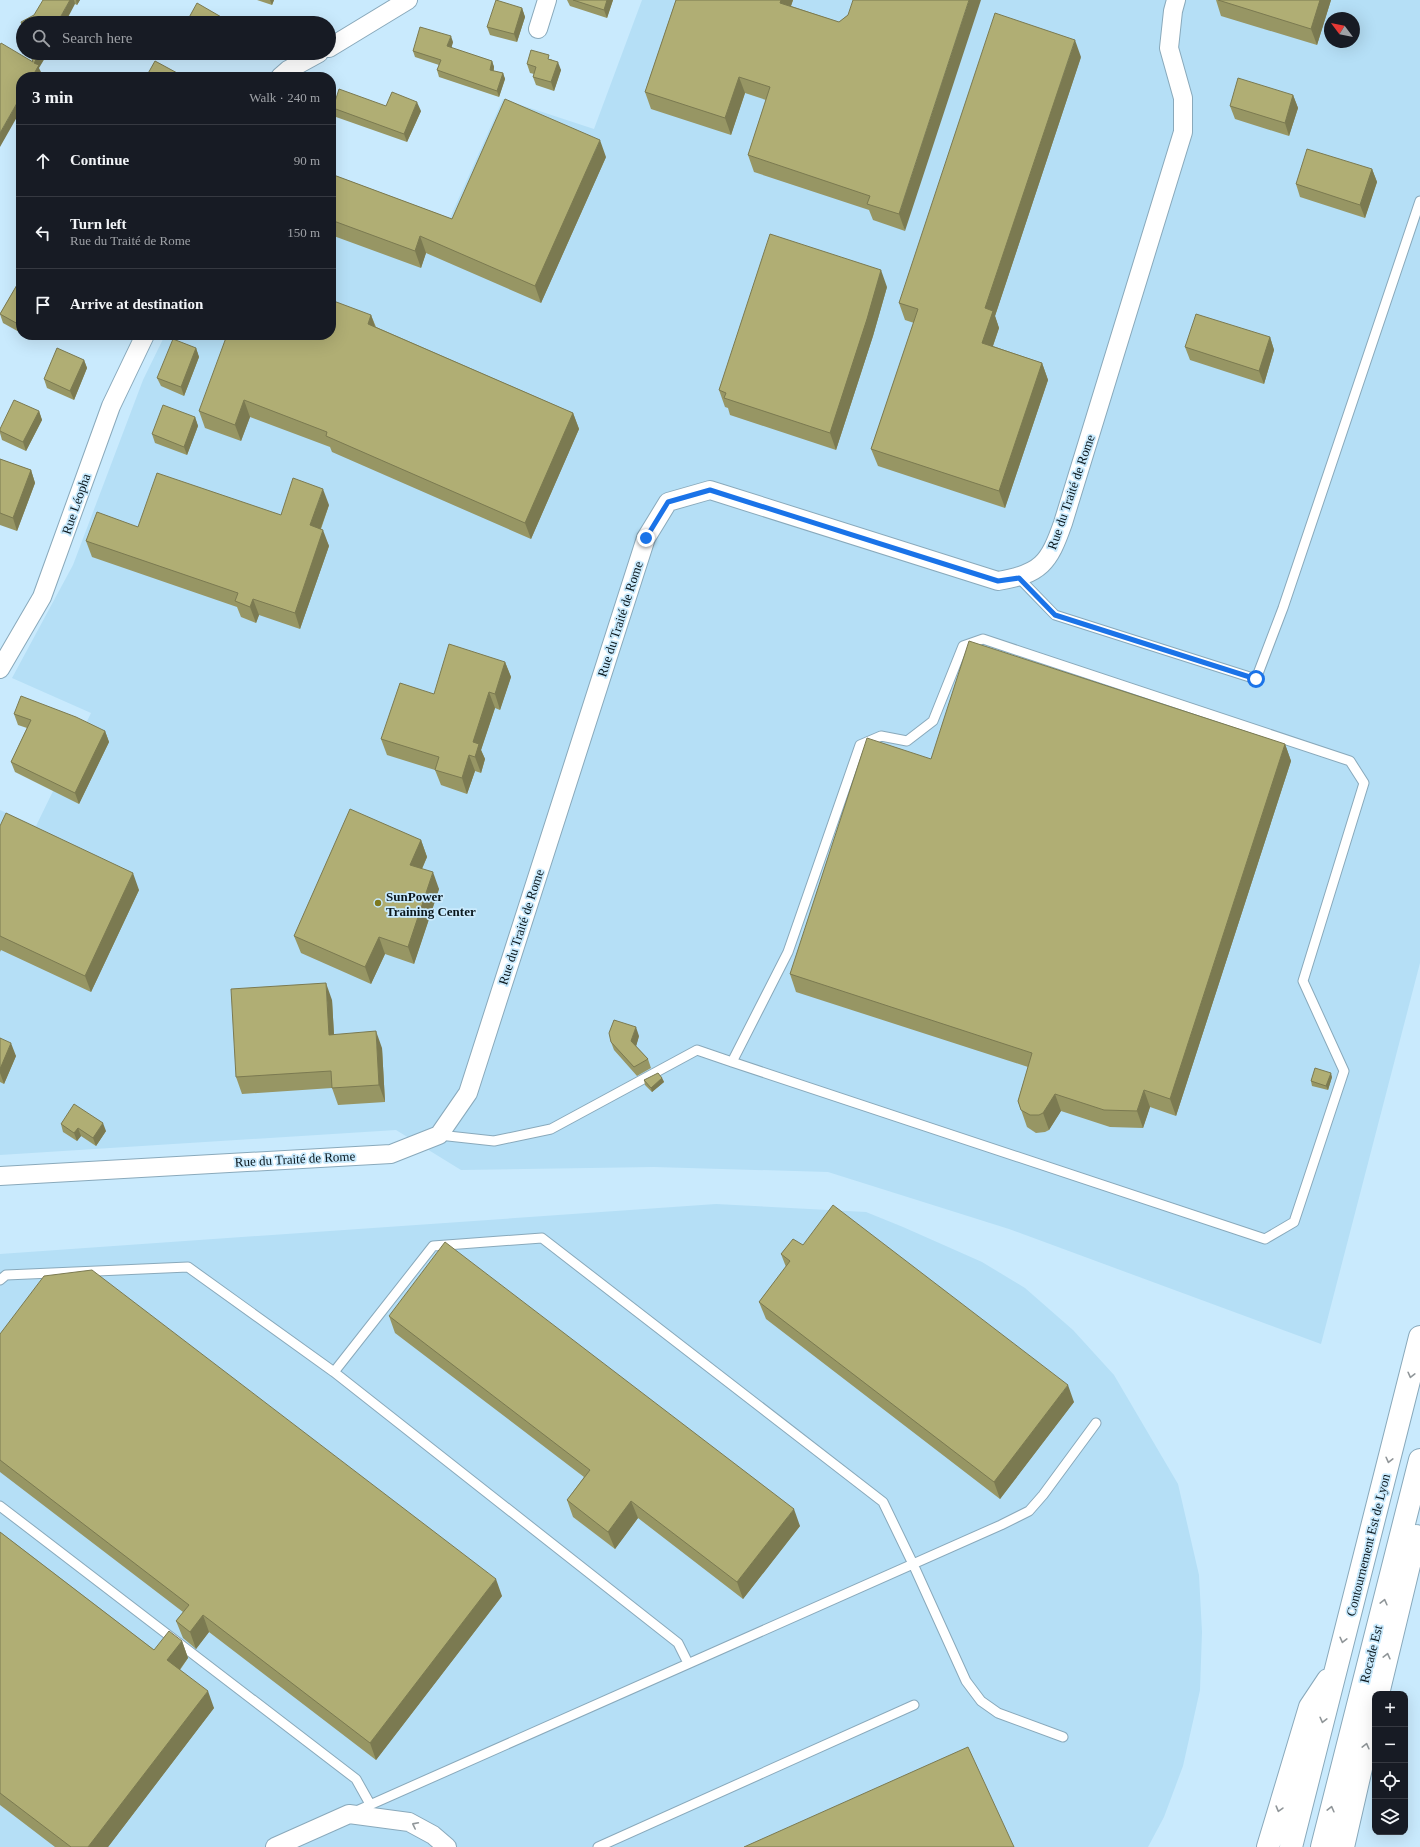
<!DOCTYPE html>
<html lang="en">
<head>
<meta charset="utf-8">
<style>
	body { margin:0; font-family:Georgia,serif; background:#20242c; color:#f1f3f6 }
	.controls { position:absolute; right:12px; bottom:12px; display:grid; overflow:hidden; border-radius:8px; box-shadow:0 4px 16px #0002 }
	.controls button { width:36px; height:36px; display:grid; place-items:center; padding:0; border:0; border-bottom:1px solid #363941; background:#171b24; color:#f1f3f6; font:20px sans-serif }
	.compass { position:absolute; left:1324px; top:12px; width:36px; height:36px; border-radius:50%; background:#171b24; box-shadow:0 4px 16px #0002; rotate:302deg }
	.stop { position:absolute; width:12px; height:12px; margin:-9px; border:3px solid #1a73e8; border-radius:50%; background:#fff }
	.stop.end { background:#1a73e8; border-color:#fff; box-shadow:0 1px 4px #0008 }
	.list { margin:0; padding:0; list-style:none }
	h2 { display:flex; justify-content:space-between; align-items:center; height:52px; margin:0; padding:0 16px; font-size:17px }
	h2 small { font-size:13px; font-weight:400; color:#9ea1a6 }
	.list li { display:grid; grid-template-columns:26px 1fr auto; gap:12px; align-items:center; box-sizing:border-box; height:72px; padding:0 16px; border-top:1px solid #363941 }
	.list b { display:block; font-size:15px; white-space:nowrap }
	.list p { margin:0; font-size:13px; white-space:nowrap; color:#9ea1a6 }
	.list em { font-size:13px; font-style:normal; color:#9ea1a6 }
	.icon { flex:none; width:22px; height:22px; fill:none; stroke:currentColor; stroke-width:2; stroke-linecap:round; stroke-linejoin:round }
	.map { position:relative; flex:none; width:1420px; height:1847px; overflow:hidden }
	.search { position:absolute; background:#171b24; box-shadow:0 4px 16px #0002; left:16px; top:16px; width:320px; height:44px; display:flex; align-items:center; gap:10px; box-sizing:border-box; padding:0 14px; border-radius:22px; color:#9ea1a6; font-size:15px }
	.panel { position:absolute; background:#171b24; box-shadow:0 4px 16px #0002; left:16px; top:72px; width:320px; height:268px; border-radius:16px }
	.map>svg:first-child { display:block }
	.built { fill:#b5dff6; fill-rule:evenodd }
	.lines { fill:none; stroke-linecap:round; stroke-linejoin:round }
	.lane-casing { stroke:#89a9bb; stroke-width:11 }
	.street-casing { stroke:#89a9bb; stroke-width:20 }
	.highway-casing { stroke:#89a9bb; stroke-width:24 }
	.lane { stroke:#fff; stroke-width:9 }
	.street { stroke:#fff; stroke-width:18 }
	.highway { stroke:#fff; stroke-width:22 }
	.wall { fill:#979664 }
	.shaded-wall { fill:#7b7a51 }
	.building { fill:#b0ae74; stroke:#7b7a51 }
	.oneway { stroke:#909699 }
	.route { stroke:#1a73e8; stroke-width:5 }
	.poi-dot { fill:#7e791f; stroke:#c9eafd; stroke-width:1.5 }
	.labels { text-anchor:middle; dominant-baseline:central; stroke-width:3.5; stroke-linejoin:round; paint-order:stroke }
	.street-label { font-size:13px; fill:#09161c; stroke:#c9eafd }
	.poi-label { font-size:13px; font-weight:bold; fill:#09161c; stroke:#c9eafd; text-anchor:start }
</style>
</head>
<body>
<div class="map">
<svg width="1420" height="1847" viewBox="0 0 1420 1847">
	<rect width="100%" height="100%" fill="#c9eafd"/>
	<path class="built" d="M 642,0 L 1420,0 L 1420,963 L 1321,1344 L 1009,1229 L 828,1172 L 654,1167 L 461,1170 L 396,1130 L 0,1155 L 0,810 L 36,826 L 91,713 L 12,678 L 73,565 L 143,380 L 165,335 L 331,335 L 331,188 L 445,229 L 503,99 L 594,129 ZM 1330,18 L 1354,18 L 1354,42 L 1330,42 Z
		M 716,1204 L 866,1212 L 903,1227 L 982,1262 L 1025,1288 L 1073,1330 L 1114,1375 L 1178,1484 L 1199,1575 L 1202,1632 L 1200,1690 L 1183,1766 L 1164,1817 L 1148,1847 L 0,1847 L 0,1254 Z"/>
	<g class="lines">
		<g class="lane-casing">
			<path id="lane" d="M 1019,578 L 1055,615 L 1256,679 L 1283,608 L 1420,201
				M 439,1135 L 494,1141 L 551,1129 L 697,1050 L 732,1062 L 1265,1239 L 1294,1222 L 1344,1071 L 1303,981 L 1364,783 L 1350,761 L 983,639 L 963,646 L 933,721 L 907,741 L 881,736 L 860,745 L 788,952 L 732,1062
				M 0,1280 L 6,1275 L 188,1267 L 334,1372 L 678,1643 L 688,1663
				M 334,1372 L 433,1246 L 542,1238 L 883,1502 L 913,1564 L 966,1681 L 981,1701 L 998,1713 L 1063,1737
				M 0,1506 L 356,1779 L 370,1804
				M 354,1812 L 1001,1525 L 1029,1511 L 1043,1495 L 1096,1423
				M 598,1847 L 914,1705"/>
		</g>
		<g class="street-casing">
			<path id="street" d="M 538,29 L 547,0
				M 329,48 L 408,0
				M 280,77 L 288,70 L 319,53
				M 0,669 L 42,597 L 111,406 L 145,335
				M 0,1176 L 391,1154 L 439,1135 L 468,1093 L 646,538 L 668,502 L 710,490 L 998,581 C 1041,574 1049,563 1063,523 L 1183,132 L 1183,98 L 1169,48 L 1173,11 L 1176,0
				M 275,1847 L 349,1814 L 409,1822 L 433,1835 L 447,1847"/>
		</g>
		<g class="highway-casing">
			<path id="highway" d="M 1378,1694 L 1416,1536
				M 1268,1847 L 1310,1707 L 1328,1680
				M 1291,1847 L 1420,1337
				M 1322,1847 L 1420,1460
				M 1343,1847 L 1375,1707"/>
		</g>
		<use href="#lane" class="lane"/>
		<use href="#street" class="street"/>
		<use href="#highway" class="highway"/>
	</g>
	<path class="wall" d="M 43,0 L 80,0 L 77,5 L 75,4 Z
		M 257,0 L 274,0 L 272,5 Z
		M 567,0 L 613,0 L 607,18 L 570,6 Z
		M 676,0 L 793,0 L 791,6 L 839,22 L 848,15 L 905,231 L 873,220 L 869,210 L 754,172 L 748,155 L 766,100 L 745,93 L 731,135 L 651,109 L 645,92 Z
		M 1216,0 L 1331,0 L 1317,45 L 1221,16 Z
		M 522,8 L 525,17 L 517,42 L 490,35 L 487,27 Z
		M 453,42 L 451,48 L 492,61 L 494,67 L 494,71 L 503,73 L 505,79 L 499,97 L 439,77 L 437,70 L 439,65 L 415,57 L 413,51 Z
		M 1081,57 L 995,316 L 999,328 L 993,346 L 1042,363 L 1048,380 L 1005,508 L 878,466 L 871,449 L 914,323 L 905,320 L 899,303 Z
		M 551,59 L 561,70 L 554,91 L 536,85 L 533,77 L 534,74 L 530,73 L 527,64 Z
		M 1293,95 L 1298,108 L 1289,136 L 1235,119 L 1230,106 Z
		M 386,106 L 421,111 L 407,142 L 336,117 L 333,108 Z
		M 606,157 L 541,303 L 426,253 L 421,268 L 331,235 L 331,174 L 452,219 Z
		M 1372,169 L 1377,182 L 1365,218 L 1300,197 L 1296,184 Z
		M 21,278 L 21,333 L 3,323 L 0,314 Z
		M 887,287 L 873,336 L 836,450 L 730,415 L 728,408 L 725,407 L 719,390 Z
		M 371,315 L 376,327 L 573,413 L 579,429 L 531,539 L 332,452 L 330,447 L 250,417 L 241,441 L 205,428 L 199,411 Z
		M 1270,337 L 1274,350 L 1264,384 L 1190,360 L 1185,347 Z
		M 196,348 L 199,357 L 184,396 L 161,386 L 157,378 Z
		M 84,360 L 87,368 L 74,400 L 47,388 L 44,379 Z
		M 39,411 L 42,420 L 26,451 L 2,440 L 0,433 L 0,429 Z
		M 195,417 L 198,426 L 187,455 L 155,443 L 152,434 Z
		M 0,459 L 31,470 L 35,483 L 17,531 L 0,525 Z
		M 329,505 L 321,529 L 329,546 L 300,629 L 259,615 L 256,623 L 241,617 L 237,607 L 92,557 L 86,541 L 138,527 L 281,515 Z
		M 505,662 L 511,677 L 500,710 L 495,708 L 481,750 L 485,759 L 481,773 L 475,771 L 467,794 L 441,785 L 435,770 L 387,755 L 381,739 L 434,694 Z
		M 14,714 L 105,731 L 109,742 L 79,804 L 15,772 L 11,762 L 27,728 L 18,725 Z
		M 1285,744 L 1291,761 L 1176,1116 L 1150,1107 L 1143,1128 L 1110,1127 L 1061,1111 L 1049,1130 L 1045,1132 L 1036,1133 L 1027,1127 L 1018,1101 L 1028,1067 L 796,992 L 790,974 L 931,759 Z
		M 0,826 L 139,890 L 91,992 L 1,950 L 0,952 Z
		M 421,840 L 427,857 L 422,869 L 439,889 L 414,964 L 385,954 L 371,984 L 301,953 L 294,936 Z
		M 332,1000 L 334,1035 L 382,1048 L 385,1102 L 338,1105 L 332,1088 L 242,1094 L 236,1077 Z
		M 639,1036 L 636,1046 L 648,1059 L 651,1068 L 637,1076 L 614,1050 L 611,1042 Z
		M 0,1038 L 16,1056 L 4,1084 L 0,1082 Z
		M 1332,1077 L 1328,1090 L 1312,1086 L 1311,1081 Z
		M 662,1078 L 664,1082 L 652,1092 L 645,1085 L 644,1080 Z
		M 61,1124 L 106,1131 L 96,1146 L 81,1136 L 77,1141 L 63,1132 Z
		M 803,1245 L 1074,1402 L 1000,1499 L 766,1319 L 759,1302 L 786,1267 L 781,1254 Z
		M 389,1316 L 800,1526 L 743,1599 L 638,1518 L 615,1549 L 573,1517 L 567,1500 L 584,1477 L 395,1333 Z
		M 0,1334 L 502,1596 L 376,1760 L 209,1632 L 196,1649 L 183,1638 L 176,1621 L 183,1612 L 0,1472 Z
		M 0,1532 L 154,1650 L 182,1641 L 188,1658 L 180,1670 L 214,1708 L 108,1847 L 55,1847 L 0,1805 Z"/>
	<path class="shaded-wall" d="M 70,0 L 74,0 L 75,4 L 65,23 L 57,23 Z
		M 76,0 L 80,0 L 77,5 Z
		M 270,0 L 274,0 L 272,5 Z
		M 607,0 L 613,0 L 607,18 L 604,10 Z
		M 781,0 L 793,0 L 786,20 L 780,3 Z
		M 969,0 L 981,0 L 905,231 L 899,214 Z
		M 1320,0 L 1331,0 L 1317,45 L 1311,29 Z
		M 522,8 L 525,17 L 517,42 L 514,34 Z
		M 223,18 L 225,23 L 220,23 Z
		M 451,36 L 453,42 L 450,53 L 447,46 Z
		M 1075,40 L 1081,57 L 995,316 L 999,328 L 988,360 L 982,343 L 985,308 Z
		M 40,53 L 48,53 L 39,68 L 42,74 L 40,77 L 32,77 L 34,63 Z
		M 492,61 L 494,67 L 492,76 L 490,70 Z
		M 558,62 L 561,70 L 554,91 L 551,82 Z
		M 503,73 L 505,79 L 499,97 L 497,91 Z
		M 739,77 L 745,93 L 731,135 L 725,118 Z
		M 1293,95 L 1298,108 L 1289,136 L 1285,123 Z
		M 21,96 L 21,110 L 0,147 L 0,133 Z
		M 417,102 L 421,111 L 407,142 L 404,134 Z
		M 600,140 L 606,157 L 541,303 L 535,286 Z
		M 1372,169 L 1377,182 L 1365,218 L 1360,205 Z
		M 420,236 L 426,253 L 421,268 L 415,251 Z
		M 881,270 L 887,287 L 873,336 L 836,450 L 830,433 Z
		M 371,315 L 377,332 L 368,324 Z
		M 21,319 L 21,333 L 18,324 Z
		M 1270,337 L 1274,350 L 1264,384 L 1259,371 Z
		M 196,348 L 199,357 L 184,396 L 181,387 Z
		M 84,360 L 87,368 L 74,400 L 70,391 Z
		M 1042,363 L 1048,380 L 1005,508 L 999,491 Z
		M 244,400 L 250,417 L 241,441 L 235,425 Z
		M 39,411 L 42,420 L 26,451 L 23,442 Z
		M 573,413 L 579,429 L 531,539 L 525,523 Z
		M 195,417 L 198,426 L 187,455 L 184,447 Z
		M 31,470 L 35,483 L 17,531 L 13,518 Z
		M 323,489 L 329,505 L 316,541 L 310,525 Z
		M 323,530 L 329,546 L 300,629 L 295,613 Z
		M 253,599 L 259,615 L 256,623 L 250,607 Z
		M 505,662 L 511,677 L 500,710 L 495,694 Z
		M 489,692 L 495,708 L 481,750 L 485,759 L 481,773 L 475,757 L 473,742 Z
		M 105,731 L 109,742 L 79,804 L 75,793 Z
		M 1285,744 L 1291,761 L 1176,1116 L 1170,1099 Z
		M 469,755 L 475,771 L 467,794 L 462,778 Z
		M 421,840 L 427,857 L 416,882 L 410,865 Z
		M 433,872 L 439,889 L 414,964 L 408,947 Z
		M 133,873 L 139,890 L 91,992 L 85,976 Z
		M 379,937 L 385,954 L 371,984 L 365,967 Z
		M 326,983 L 332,1000 L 335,1052 L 329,1035 Z
		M 636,1027 L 639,1036 L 635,1050 L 631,1041 Z
		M 376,1031 L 382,1048 L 385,1102 L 379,1085 Z
		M 11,1043 L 16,1056 L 4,1084 L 0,1073 L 0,1069 Z
		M 1331,1073 L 1332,1077 L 1328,1090 L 1326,1086 Z
		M 662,1078 L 664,1082 L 652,1092 L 651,1088 Z
		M 1144,1090 L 1150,1107 L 1143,1128 L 1137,1111 Z
		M 1055,1094 L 1061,1111 L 1049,1130 L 1043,1113 Z
		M 103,1123 L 106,1131 L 96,1146 L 93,1138 Z
		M 78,1128 L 81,1136 L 77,1141 L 74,1133 Z
		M 1068,1385 L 1074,1402 L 1000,1499 L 994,1482 Z
		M 631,1501 L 638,1518 L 615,1549 L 608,1532 Z
		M 794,1509 L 800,1526 L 743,1599 L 737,1582 Z
		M 496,1579 L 502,1596 L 376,1760 L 370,1743 Z
		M 203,1615 L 209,1632 L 196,1649 L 190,1632 Z
		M 182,1641 L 188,1658 L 174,1677 L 167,1660 Z
		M 208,1691 L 214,1708 L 108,1847 L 88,1847 Z"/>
	<path class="building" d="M 43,0 L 70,0 L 57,23 L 23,23 L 23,27 L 21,22 L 34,15 Z
		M 496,0 L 522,8 L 514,34 L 487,27 Z
		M 573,0 L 607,0 L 604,10 Z
		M 676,0 L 781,0 L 780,3 L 839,22 L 848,15 L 853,0 L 969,0 L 899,214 L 867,204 L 870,196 L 748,155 L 770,87 L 739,77 L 725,118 L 645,92 Z
		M 1218,0 L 1320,0 L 1311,29 Z
		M 197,3 L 223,18 L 220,23 L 186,23 Z
		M 995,13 L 1075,40 L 985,308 L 993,311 L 982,343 L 1042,363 L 999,491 L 871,449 L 918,309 L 899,303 Z
		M 420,27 L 451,36 L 447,46 L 492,61 L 490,70 L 503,73 L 497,91 L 437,70 L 441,60 L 413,51 Z
		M 1,43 L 33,62 L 30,53 L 40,53 L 34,63 L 39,65 L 32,77 L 21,77 L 21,96 L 0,133 L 0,45 Z
		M 531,50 L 549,55 L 548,59 L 558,62 L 551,82 L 533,77 L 536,67 L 527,64 Z
		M 155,61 L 179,74 L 178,77 L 146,77 Z
		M 1238,78 L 1293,95 L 1285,123 L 1230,106 Z
		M 339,89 L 386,106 L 392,92 L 417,102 L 404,134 L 333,108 Z
		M 505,99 L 600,140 L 535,286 L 420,236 L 415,251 L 331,220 L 331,174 L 452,219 Z
		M 1307,149 L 1372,169 L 1360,205 L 1296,184 Z
		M 770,234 L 881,270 L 867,319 L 830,433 L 724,398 L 726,393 L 719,390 Z
		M 21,278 L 21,320 L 18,324 L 0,314 Z
		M 331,300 L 371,315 L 368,324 L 573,413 L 525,523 L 326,436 L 327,432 L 244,400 L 235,425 L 199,411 L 227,335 L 331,335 Z
		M 1196,314 L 1270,337 L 1259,371 L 1185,347 Z
		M 173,339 L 196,348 L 181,387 L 157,378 Z
		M 57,348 L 84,360 L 70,391 L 44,379 Z
		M 14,400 L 39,411 L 23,442 L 0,431 L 0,429 Z
		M 163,405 L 195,417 L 184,447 L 152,434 Z
		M 0,459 L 31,470 L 13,518 L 0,513 Z
		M 157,473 L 281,515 L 293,478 L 323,489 L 310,525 L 323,530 L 295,613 L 253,599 L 250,607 L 235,601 L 238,593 L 86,541 L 97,512 L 138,527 Z
		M 969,641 L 1285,744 L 1170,1099 L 1144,1090 L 1137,1111 L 1104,1110 L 1055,1094 L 1043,1113 L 1039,1115 L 1030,1115 L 1021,1110 L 1018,1101 L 1032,1053 L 790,974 L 867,738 L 931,759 Z
		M 449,644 L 505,662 L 495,694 L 489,692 L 473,742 L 479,744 L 475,757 L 469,755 L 462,778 L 435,770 L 439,757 L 381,739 L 400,683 L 434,694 Z
		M 21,696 L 76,717 L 105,731 L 75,793 L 11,762 L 31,720 L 14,714 Z
		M 350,809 L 421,840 L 410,865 L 433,872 L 408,947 L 379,937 L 365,967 L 294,936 Z
		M 6,813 L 133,873 L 85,976 L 0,936 L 0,826 Z
		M 326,983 L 329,1035 L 376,1031 L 379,1085 L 332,1088 L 331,1071 L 236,1077 L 231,989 Z
		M 614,1020 L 636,1027 L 631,1041 L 648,1059 L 634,1067 L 611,1042 L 609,1033 Z
		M 0,1038 L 11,1043 L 0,1069 Z
		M 1315,1068 L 1331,1073 L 1326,1086 L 1311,1081 Z
		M 658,1073 L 662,1078 L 651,1088 L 644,1080 Z
		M 74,1104 L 103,1123 L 93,1138 L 78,1128 L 74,1133 L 61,1124 Z
		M 833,1205 L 1068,1385 L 994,1482 L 759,1302 L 790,1261 L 781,1254 L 793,1239 L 803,1245 Z
		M 445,1242 L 794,1509 L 737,1582 L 631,1501 L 608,1532 L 567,1500 L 590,1470 L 389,1316 Z
		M 92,1270 L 496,1579 L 370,1743 L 203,1615 L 190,1632 L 176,1621 L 189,1605 L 0,1460 L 0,1334 L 44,1276 Z
		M 0,1532 L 154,1650 L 169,1631 L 182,1641 L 167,1660 L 208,1691 L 88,1847 L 71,1847 L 0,1793 Z
		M 968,1747 L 1014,1847 L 744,1847 Z"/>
	<defs><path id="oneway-chevron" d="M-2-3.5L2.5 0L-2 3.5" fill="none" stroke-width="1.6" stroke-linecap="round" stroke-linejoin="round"/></defs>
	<g class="oneway">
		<use href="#oneway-chevron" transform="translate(1411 1375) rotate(104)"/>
		<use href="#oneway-chevron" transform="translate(1389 1460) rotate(104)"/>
		<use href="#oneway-chevron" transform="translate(1384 1602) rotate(-76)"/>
		<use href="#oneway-chevron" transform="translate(1343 1640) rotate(104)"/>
		<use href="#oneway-chevron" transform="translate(1387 1656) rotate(-76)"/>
		<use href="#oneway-chevron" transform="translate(1323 1720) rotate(104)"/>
		<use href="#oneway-chevron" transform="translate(1366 1746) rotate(-76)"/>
		<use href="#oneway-chevron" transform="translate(1279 1809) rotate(106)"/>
		<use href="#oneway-chevron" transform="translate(1331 1809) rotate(-76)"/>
		<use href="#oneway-chevron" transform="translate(415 1825) rotate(-153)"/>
	</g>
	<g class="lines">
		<path class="route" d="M 646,538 L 668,502 L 710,490 L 998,581 L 1019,578 L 1055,615 L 1256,679"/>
	</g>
	<circle class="poi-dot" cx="378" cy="903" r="4"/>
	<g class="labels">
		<g class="street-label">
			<text transform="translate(1071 492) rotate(-71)">Rue du Traité de Rome</text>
			<text transform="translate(76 504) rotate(-71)">Rue Léopha</text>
			<text transform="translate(620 619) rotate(-72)">Rue du Traité de Rome</text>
			<text transform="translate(521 927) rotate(-72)">Rue du Traité de Rome</text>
			<text transform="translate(295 1159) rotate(-3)">Rue du Traité de Rome</text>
			<text transform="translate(1368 1545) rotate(-76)">Contournement Est de Lyon</text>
			<text transform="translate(1371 1654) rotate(-76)">Rocade Est</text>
		</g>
		<g class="poi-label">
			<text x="386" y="896">SunPower<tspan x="386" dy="15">Training Center</tspan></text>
		</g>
	</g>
</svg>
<div class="controls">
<button>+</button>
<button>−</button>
<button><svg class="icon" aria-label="locate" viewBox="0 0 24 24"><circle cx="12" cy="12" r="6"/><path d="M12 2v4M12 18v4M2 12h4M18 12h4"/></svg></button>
<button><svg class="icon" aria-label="layers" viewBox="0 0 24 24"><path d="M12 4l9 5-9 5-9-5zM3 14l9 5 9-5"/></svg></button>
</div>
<svg class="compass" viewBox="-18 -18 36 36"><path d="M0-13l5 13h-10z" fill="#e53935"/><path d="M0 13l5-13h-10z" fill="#9ea1a6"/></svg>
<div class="stop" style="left:1256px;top:679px"></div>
<div class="stop end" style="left:646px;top:538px"></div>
<div class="search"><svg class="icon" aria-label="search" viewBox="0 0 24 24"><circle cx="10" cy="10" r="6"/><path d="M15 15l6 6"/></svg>Search here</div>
<section class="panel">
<h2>3 min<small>Walk · 240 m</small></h2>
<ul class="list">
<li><svg class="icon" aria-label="ahead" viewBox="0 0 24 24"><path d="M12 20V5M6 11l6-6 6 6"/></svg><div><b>Continue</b></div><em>90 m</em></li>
<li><svg class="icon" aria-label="left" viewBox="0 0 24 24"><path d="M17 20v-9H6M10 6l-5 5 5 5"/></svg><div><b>Turn left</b><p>Rue du Traité de Rome</p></div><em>150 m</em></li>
<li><svg class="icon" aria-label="arrive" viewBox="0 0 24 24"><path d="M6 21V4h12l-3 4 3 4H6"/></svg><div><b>Arrive at destination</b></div></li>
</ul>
</section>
</div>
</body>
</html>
